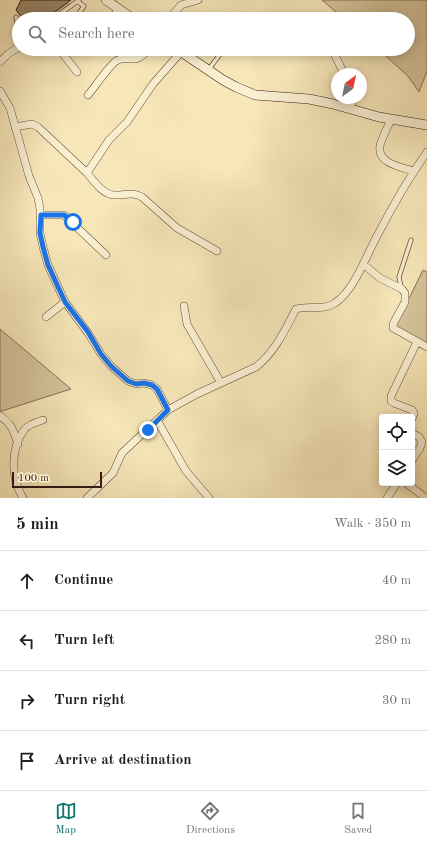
<!DOCTYPE html>
<html lang="en">
<head>
<meta charset="utf-8">
<style>
	body { margin:0; font-family:"Old Standard TT",serif; background:#f2f2f2; color:#202124 }
	.controls { position:absolute; right:12px; bottom:12px; display:grid; overflow:hidden; border-radius:4px; box-shadow:0 2px 10px #0003 }
	.controls button { width:36px; height:36px; display:grid; place-items:center; padding:0; border:0; border-bottom:1px solid #e0e0e0; background:#fff; color:#202124; font:20px sans-serif }
	.compass { position:absolute; left:331px; top:68px; width:36px; height:36px; border-radius:50%; background:#fff; box-shadow:0 2px 10px #0003; rotate:33deg }
	.scale { position:absolute; left:12px; bottom:10px; width:90px; box-sizing:border-box; padding-left:4px; border:2px solid #361d13; border-top:0; font-size:11px; line-height:14px; white-space:nowrap; color:#361d13; -webkit-text-stroke:3px #f9efd1; paint-order:stroke }
	.stop { position:absolute; width:12px; height:12px; margin:-9px; border:3px solid #1a73e8; border-radius:50%; background:#fff }
	.stop.end { background:#1a73e8; border-color:#fff; box-shadow:0 1px 4px #0008 }
	.list { margin:0; padding:0; list-style:none }
	h2 { display:flex; justify-content:space-between; align-items:center; height:52px; margin:0; padding:0 16px; font-size:17px }
	h2 small { font-size:13px; font-weight:400; color:#757577 }
	.list li { display:grid; grid-template-columns:26px 1fr auto; gap:12px; align-items:center; box-sizing:border-box; height:60px; padding:0 16px; border-top:1px solid #e0e0e0 }
	.list b { display:block; font-size:15px; white-space:nowrap }
	.list em { font-size:13px; font-style:normal; color:#757577 }
	.icon { flex:none; width:22px; height:22px; fill:none; stroke:currentColor; stroke-width:2; stroke-linecap:round; stroke-linejoin:round }
	.map { position:relative; flex:none; width:427px; height:498px; overflow:hidden }
	.search { position:absolute; background:#fff; box-shadow:0 2px 10px #0003; left:12px; right:12px; top:12px; height:44px; display:flex; align-items:center; gap:10px; box-sizing:border-box; padding:0 14px; border-radius:22px; color:#757577; font-size:15px }
	.sheet { height:292px; background:#fff }
	nav { display:flex; justify-content:space-around; align-items:center; box-sizing:border-box; height:56px; border-top:1px solid #e0e0e0; background:#fff; font-size:11px; color:#757577 }
	nav a { display:grid; justify-items:center; gap:2px }
	nav .on { color:#0f766e }
	.map>svg:first-child { display:block }
	.green { fill:#d5c49c; stroke:#867058 }
	.shadow { fill:#0003 }
	.building { fill:#9a8669; stroke:#361d13 }
	.lines { fill:none; stroke-linecap:round; stroke-linejoin:round }
	.service-casing { stroke:#664f3c; stroke-width:5 }
	.minor-casing { stroke:#664f3c; stroke-width:8 }
	.secondary-casing { stroke:#361d13; stroke-width:10 }
	.service { stroke:#f9efd1; stroke-width:3.5 }
	.minor { stroke:#f9efd1; stroke-width:7 }
	.secondary { stroke:#f9efd1; stroke-width:9 }
	.route { stroke:#1a73e8; stroke-width:5 }
</style>
</head>
<body>
<div class="map">
<svg width="427" height="498" viewBox="0 0 427 498">
	<rect width="100%" height="100%" fill="#f6e6b8"/>
	<filter id="stains"><feTurbulence type="fractalNoise" baseFrequency=".005" numOctaves="4"/><feColorMatrix values="0 0 0 0 .2 0 0 0 0 .09 0 0 0 0 .02 0 0 0 .5 -.17"/></filter>
	<radialGradient id="worn" r=".72"><stop offset=".6" stop-color="#630" stop-opacity="0"/><stop offset="1" stop-color="#630" stop-opacity=".3"/></radialGradient>
	<path class="green" d="M 322,0 L 427,0 L 427,71 L 419,92 L 408,76 L 378,49 L 408,49 L 408,19 L 344,19 Z
		M 423,270 L 427,272 L 427,343 L 395,327 Z
		M 0,329 L 71,389 L 2,411 L 0,411 Z"/>
	<path class="shadow" d="M 22,0 L 65,0 L 74,6 L 57,19 L 24,19 Z"/>
	<path class="building" d="M 21,0 L 71,0 L 45,19 L 23,19 L 16,10 Z"/>
	<g class="lines">
		<g class="service-casing">
			<path id="service" d="M 16,17 L 19,35
				M 53,19 L 79,0
				M 75,19 L 84,6 L 78,2
				M 209,69 L 224,49
				M 401,287 L 399,277 L 411,240"/>
		</g>
		<g class="minor-casing">
			<path id="minor" d="M 111,19 L 119,9
				M 169,19 L 181,5 L 198,0
				M 59,49 L 77,72
				M 332,49 L 344,74
				M 0,62 L 8,54 L 19,47
				M 0,91 L 10,108 L 29,176 L 38,198 L 40,209 L 40,233 L 43,247 L 48,265 L 65,302 L 88,333 L 101,354 L 111,366 L 128,381 L 136,384 L 144,383 L 152,385 L 157,389 L 168,410
				M 88,95 C 95,87 108,67 116,61 C 129,53 133,68 149,49
				M 349,109 L 354,98
				M 391,120 C 388,126 381,140 380,146 C 377,164 402,167 414,171
				M 15,127 L 32,124 L 38,127 L 87,173 L 109,140 L 127,122 L 153,84 L 181,52
				M 87,173 C 93,180 103,195 114,195 C 125,196 130,191 142,197 L 177,228 L 217,251
				M 41,215 L 64,215 L 106,255
				M 363,264 L 380,278 L 402,289 L 405,293 L 405,302 L 393,324 L 393,328 L 427,347
				M 184,306 L 187,324 L 221,383
				M 46,317 L 65,302
				M 0,416 C 12,424 13,430 18,444
				M 412,419 L 414,413 L 412,410 L 394,403 L 391,401 L 391,396 L 417,342
				M 157,420 L 186,471 L 209,498
				M 412,433 L 419,437 L 422,442 L 420,448 L 412,460
				M 406,483 L 426,498
				M 23,498 C 11,479 10,449 24,430 C 28,425 36,422 43,420
				M 87,498 L 113,473 L 122,453 L 168,410 L 197,394 L 256,367 C 275,352 285,330 296,309 C 310,305 323,311 335,303 C 354,291 366,256 377,236 C 392,207 408,179 427,152
				M 387,498 L 397,483"/>
		</g>
		<g class="secondary-casing">
			<path id="secondary" d="M 106,0 L 133,19
				M 177,49 L 223,80 L 236,87 L 255,95 L 309,99 L 333,104 L 379,117 L 427,125"/>
		</g>
		<use href="#service" class="service"/>
		<use href="#minor" class="minor"/>
		<use href="#secondary" class="secondary"/>
	</g>
	<g class="lines">
		<path class="route" d="M 73,222 L 64,215 L 41,215 L 40,233 L 43,247 L 48,265 L 65,302 L 88,332 L 101,354 L 111,366 L 128,381 L 136,384 L 144,383 L 152,385 L 157,389 L 168,410 L 148,430"/>
	</g>
	<rect width="100%" height="100%" filter="url(#stains)"/>
	<rect width="100%" height="100%" fill="url(#worn)"/>
</svg>
<div class="controls">
<button><svg class="icon" aria-label="locate" viewBox="0 0 24 24"><circle cx="12" cy="12" r="6"/><path d="M12 2v4M12 18v4M2 12h4M18 12h4"/></svg></button>
<button><svg class="icon" aria-label="layers" viewBox="0 0 24 24"><path d="M12 4l9 5-9 5-9-5zM3 14l9 5 9-5"/></svg></button>
</div>
<svg class="compass" viewBox="-18 -18 36 36"><path d="M0-13l5 13h-10z" fill="#e53935"/><path d="M0 13l5-13h-10z" fill="#757577"/></svg>
<div class="scale">100 m</div>
<div class="stop" style="left:73px;top:222px"></div>
<div class="stop end" style="left:148px;top:430px"></div>
<div class="search"><svg class="icon" aria-label="search" viewBox="0 0 24 24"><circle cx="10" cy="10" r="6"/><path d="M15 15l6 6"/></svg>Search here</div>
</div>
<section class="sheet">
<h2>5 min<small>Walk · 350 m</small></h2>
<ul class="list">
<li><svg class="icon" aria-label="ahead" viewBox="0 0 24 24"><path d="M12 20V5M6 11l6-6 6 6"/></svg><div><b>Continue</b></div><em>40 m</em></li>
<li><svg class="icon" aria-label="left" viewBox="0 0 24 24"><path d="M17 20v-9H6M10 6l-5 5 5 5"/></svg><div><b>Turn left</b></div><em>280 m</em></li>
<li><svg class="icon" aria-label="right" viewBox="0 0 24 24"><path d="M7 20v-9h11M14 6l5 5-5 5"/></svg><div><b>Turn right</b></div><em>30 m</em></li>
<li><svg class="icon" aria-label="arrive" viewBox="0 0 24 24"><path d="M6 21V4h12l-3 4 3 4H6"/></svg><div><b>Arrive at destination</b></div></li>
</ul>
</section>
<nav>
<a class="on"><svg class="icon" aria-label="map" viewBox="0 0 24 24"><path d="M3 6l6-2 6 2 6-2v14l-6 2-6-2-6 2zM9 4v14M15 6v14"/></svg>Map</a>
<a><svg class="icon" aria-label="directions" viewBox="0 0 24 24"><path d="M12 3l9 9-9 9-9-9zM9 14v-3h6M13 9l2 2-2 2"/></svg>Directions</a>
<a><svg class="icon" aria-label="saved" viewBox="0 0 24 24"><path d="M7 4h10v16l-5-4-5 4z"/></svg>Saved</a>
</nav>
</body>
</html>
